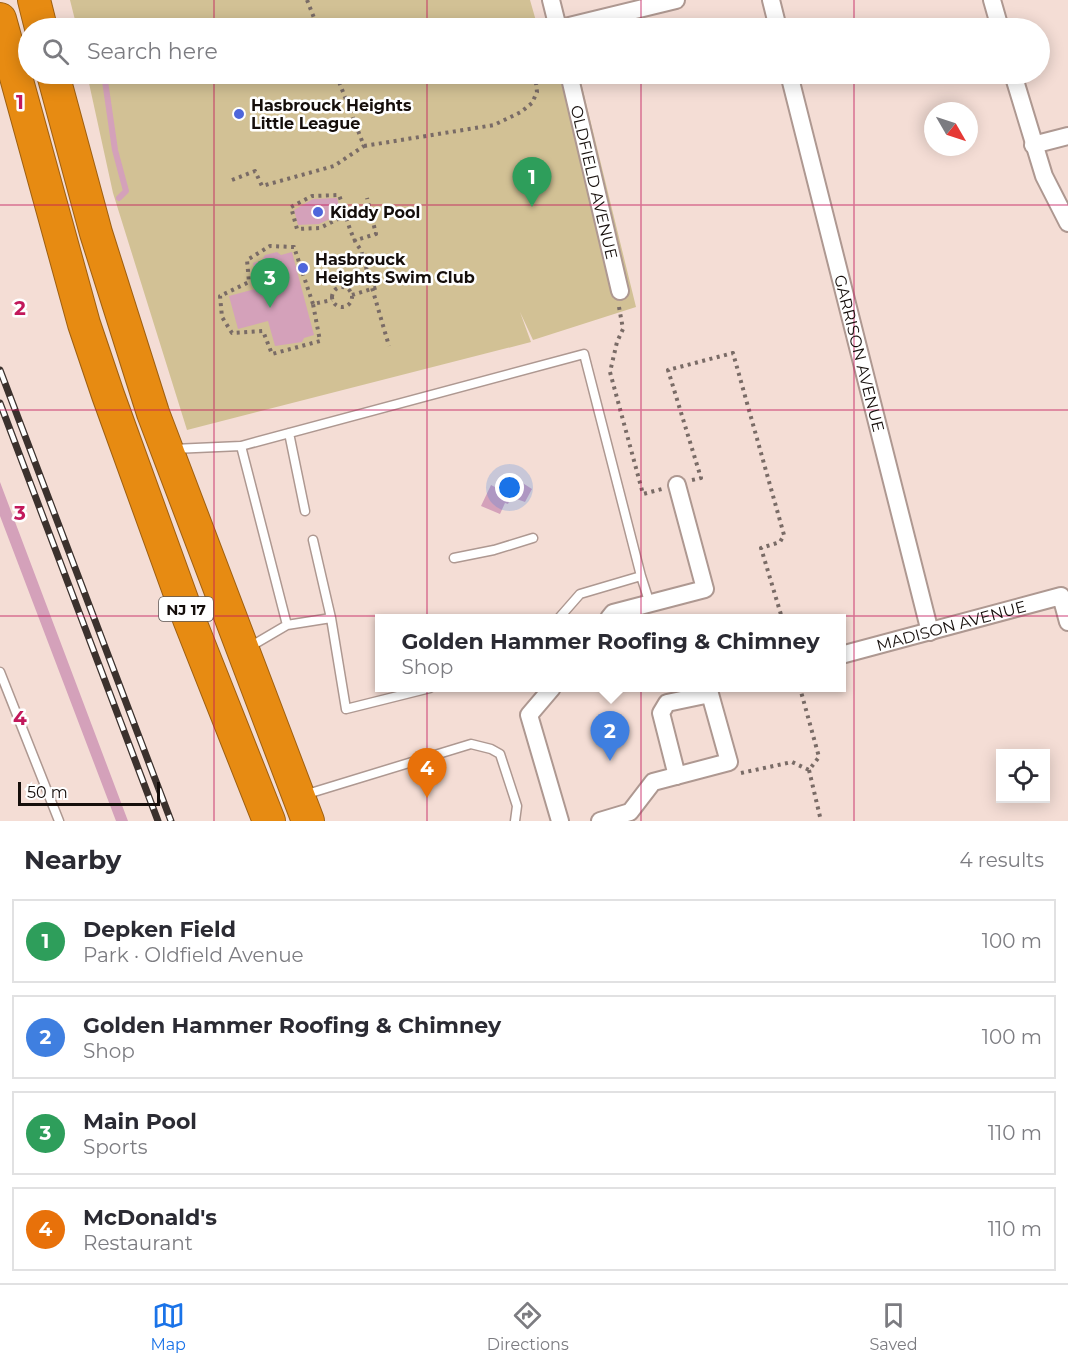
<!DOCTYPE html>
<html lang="en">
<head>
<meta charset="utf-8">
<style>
	body { margin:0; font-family:Montserrat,sans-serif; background:#f7f7f7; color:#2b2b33 }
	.controls { position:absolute; right:18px; bottom:18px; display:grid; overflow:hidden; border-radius:0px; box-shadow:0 3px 15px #0003 }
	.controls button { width:54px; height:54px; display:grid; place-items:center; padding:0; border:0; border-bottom:2px solid #e1e1e2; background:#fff; color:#2b2b33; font:30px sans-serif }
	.compass { position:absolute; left:924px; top:102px; width:54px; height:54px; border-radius:50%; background:#fff; box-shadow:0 3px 15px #0003; rotate:129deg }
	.scale { position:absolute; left:18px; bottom:15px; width:142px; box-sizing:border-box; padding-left:6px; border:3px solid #150e0b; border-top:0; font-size:16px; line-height:21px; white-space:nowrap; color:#150e0b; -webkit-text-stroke:4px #fff; paint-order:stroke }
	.you { position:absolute; left:510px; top:488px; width:21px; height:21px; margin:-15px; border:4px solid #fff; border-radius:50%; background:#1a73e8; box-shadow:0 0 0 9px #1a73e833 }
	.badge { display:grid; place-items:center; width:39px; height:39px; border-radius:50%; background:#1a73e8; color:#fff; font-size:20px; font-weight:700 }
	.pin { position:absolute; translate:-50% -50px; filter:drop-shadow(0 2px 3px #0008) }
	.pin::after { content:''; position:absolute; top:32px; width:21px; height:18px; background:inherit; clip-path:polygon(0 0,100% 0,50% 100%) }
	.popup { position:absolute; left:375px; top:614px; width:471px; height:78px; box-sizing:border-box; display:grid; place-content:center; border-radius:0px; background:#fff; filter:drop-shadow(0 2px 4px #0005); font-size:20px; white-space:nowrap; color:#7c7c81 }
	.popup b { font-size:22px; color:#2b2b33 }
	.popup::after { content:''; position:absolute; left:50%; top:100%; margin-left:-12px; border:12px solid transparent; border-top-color:#fff }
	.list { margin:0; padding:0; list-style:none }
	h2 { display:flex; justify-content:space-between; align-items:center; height:78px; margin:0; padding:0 24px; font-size:26px }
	h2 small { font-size:20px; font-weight:400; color:#7c7c81 }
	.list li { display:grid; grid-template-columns:39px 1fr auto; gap:18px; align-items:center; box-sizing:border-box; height:84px; margin:0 12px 12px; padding:0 12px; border:2px solid #e1e1e2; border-radius:0px }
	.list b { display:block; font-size:22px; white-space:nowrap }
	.list p { margin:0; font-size:20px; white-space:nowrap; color:#7c7c81 }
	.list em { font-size:20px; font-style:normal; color:#7c7c81 }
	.icon { flex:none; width:33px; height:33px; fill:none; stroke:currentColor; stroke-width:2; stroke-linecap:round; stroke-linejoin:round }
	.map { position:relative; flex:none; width:1068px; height:821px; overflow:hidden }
	.search { position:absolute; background:#fff; box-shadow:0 3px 15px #0003; left:18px; right:18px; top:18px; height:66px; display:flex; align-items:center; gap:15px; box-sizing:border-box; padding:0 21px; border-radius:33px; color:#7c7c81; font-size:22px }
	.sheet { height:462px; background:#fff }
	nav { display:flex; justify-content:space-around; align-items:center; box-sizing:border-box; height:84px; border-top:2px solid #e1e1e2; background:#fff; font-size:16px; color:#7c7c81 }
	nav a { display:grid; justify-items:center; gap:3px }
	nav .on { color:#1a73e8 }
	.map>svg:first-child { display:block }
	.green { fill:#d2c195 }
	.water { fill:#d4a1ba }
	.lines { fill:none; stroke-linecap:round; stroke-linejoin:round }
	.stream { stroke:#d4a1ba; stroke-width:6 }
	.lane-casing { stroke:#ae9891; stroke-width:11 }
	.street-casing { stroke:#ae9891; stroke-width:20 }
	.highway-casing { stroke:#9e5f10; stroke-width:34 }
	.path { stroke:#796b66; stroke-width:4; stroke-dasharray:3 4.5; stroke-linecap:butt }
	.lane { stroke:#fff; stroke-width:8 }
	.street { stroke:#fff; stroke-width:16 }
	.highway { stroke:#e78b12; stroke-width:32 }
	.rail-casing { stroke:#3b312d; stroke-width:7 }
	.rail { stroke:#fff; stroke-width:4.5; stroke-dasharray:14; stroke-linecap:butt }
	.grid { fill:none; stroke:#c2185b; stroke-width:1.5; stroke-opacity:0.55 }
	.poi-dot { fill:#4e66db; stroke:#fff; stroke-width:2 }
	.labels { text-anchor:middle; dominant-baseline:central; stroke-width:5; stroke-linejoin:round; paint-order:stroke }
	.shield { fill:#fff; stroke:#5b5654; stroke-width:1.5 }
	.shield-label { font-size:15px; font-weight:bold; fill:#150e0b }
	.poi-label { font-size:16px; font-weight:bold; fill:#150e0b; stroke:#fff; text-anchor:start }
	.street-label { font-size:16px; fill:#150e0b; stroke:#fff }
	.grid-label { font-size:20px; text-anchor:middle; font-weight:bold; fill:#c2185b; stroke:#fff; stroke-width:5; stroke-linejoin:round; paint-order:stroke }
</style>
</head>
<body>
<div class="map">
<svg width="1068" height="821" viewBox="0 0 1068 821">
	<rect width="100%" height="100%" fill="#f4ddd5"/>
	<path class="green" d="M 70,0 L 530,0 L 538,28 L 77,28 Z
		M 87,74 L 579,74 L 636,307 L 533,340 L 520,312 L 531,342 L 187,430 L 113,193 Z"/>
	<path class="water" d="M 337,198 L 341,214 L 319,224 L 298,225 L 294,210 L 313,199 Z
		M 277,252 L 281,255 L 292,252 L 314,335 L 304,338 L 302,342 L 275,346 L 268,321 L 238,329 L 229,296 L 259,288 L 253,263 L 262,260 L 265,255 Z
		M 518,480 L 532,489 L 525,502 L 511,497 L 508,504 L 505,503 L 500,514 L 481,506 L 491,485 L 503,491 L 507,482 L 514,485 Z
		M 0,482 L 128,821 L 116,821 L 0,516 Z"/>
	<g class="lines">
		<path class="stream" d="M 104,74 L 115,150 L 126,191 L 119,198"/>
		<g class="lane-casing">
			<path id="lane" d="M 289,433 L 305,511
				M 173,449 L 241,446
				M 313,540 L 331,618
				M 454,558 L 494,550 L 533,538
				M 641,576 L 650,604
				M 287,625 L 241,446 L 584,354 L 641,576 L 580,594 L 559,618
				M 248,648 L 287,625 L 331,618 L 346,709 L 430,688
				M 0,672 L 59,821
				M 304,795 L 471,744 L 491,749 L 500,754 L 517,806 L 515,821"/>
		</g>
		<g class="street-casing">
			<g id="street">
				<path d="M 551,0 L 558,28"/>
				<path d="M 771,0 L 778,28"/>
				<path d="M 992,0 L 1000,28"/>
				<path d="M 561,28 L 676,0"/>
				<path id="s1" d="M 569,74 L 620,291"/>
				<path id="s2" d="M 789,74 L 930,632"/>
				<path d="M 1013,74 L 1044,176 L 1068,223"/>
				<path d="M 1033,145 L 1068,136"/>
				<path d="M 609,618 L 613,613 L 705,589 L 677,485"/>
				<path id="s3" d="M 841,655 L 1061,596 L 1068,622"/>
				<path d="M 552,688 L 529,715 L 560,821"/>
				<path d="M 600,821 L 630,812 L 653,782 L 729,762 L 710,694 L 667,703 L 661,713 L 677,776"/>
			</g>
		</g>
		<g class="highway-casing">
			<path id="highway" d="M 34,0 L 41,28
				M 0,19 L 84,324 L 108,395 L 189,619 L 269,821
				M 53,74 L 96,233 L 153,413 L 308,821"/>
		</g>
		<path class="path" d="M 307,0 L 318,28
			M 364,146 L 494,125 L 521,112 L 532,103 L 537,92 L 535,74
			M 232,180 L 255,171 L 262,186 L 334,166 L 364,146 L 336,74
			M 346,215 L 320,228 L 297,229 L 291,207 L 312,196 L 339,195 C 346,213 349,235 361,250 L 389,346
			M 353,241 L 376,234 L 367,198
			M 399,281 L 427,273
			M332 297a10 10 0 1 1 20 0a10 10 0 1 1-20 0Z
			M 352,295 L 378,287
			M 313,304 L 294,247 L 270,246 L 247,260 L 249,282 L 220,296 L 222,317 L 232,333 L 263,331 L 272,354 L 320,341 L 313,304 L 332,300
			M 619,307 L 623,329 L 617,342 L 610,372 L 643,494 L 662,489
			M 692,480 L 701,478 L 668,370 L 733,353 L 784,535 L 780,542 L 761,548 L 782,618
			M 809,770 L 821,821
			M 741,773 L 792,762 L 809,770 L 819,757 L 800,688"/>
		<use href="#lane" class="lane"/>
		<use href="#street" class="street"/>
		<use href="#highway" class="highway"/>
		<g class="rail-casing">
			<path id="rail" d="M 0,370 L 171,821
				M 0,403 L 158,821"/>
		</g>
		<use href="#rail" class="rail"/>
	</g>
	<path class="grid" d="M 214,0 L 214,28M 427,0 L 427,28M 641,0 L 641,28M 854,0 L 854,28M 214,74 L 214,821M 427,74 L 427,821M 641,74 L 641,821M 854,74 L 854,821M 0,205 L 1068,205M 0,410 L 1068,410M 0,616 L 1068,616"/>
	<g class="poi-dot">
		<circle cx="239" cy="114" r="6"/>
		<circle cx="318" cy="212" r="6"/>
		<circle cx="303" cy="268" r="6"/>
	</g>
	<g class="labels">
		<rect class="shield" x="159" y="597" width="54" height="24" rx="4.5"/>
		<g class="shield-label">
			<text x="186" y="609">NJ 17</text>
		</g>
		<g class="poi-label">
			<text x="251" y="105">Hasbrouck Heights<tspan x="251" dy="18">Little League</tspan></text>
			<text x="330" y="212">Kiddy Pool</text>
			<text x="315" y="259">Hasbrouck<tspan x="315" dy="18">Heights Swim Club</tspan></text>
		</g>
		<g class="street-label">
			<text stroke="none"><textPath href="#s1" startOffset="111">OLDFIELD AVENUE</textPath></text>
			<text stroke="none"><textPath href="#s2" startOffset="288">GARRISON AVENUE</textPath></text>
			<text stroke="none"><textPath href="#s3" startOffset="114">MADISON AVENUE</textPath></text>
		</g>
	</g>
	<g class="grid-label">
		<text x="20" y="109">1</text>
		<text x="20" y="315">2</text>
		<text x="20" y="520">3</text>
		<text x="20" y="725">4</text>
	</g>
</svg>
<div class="controls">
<button><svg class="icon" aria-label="locate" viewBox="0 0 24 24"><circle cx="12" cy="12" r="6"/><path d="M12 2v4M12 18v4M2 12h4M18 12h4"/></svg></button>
</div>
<svg class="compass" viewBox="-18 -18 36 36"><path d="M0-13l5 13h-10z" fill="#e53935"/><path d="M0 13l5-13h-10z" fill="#7c7c81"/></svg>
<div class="scale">50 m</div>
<div class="you"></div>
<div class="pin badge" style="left:532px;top:207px;background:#2e9e5b">1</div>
<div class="pin badge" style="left:610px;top:761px;background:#3f7fe0">2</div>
<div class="popup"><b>Golden Hammer Roofing &amp; Chimney</b>Shop</div>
<div class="pin badge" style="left:270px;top:308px;background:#2e9e5b">3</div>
<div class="pin badge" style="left:427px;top:798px;background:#e8710a">4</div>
<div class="search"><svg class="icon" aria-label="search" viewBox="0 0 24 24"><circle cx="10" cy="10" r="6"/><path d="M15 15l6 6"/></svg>Search here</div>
</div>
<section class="sheet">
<h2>Nearby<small>4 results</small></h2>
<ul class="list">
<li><span class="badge" style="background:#2e9e5b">1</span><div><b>Depken Field</b><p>Park · Oldfield Avenue</p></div><em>100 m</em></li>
<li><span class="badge" style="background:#3f7fe0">2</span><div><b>Golden Hammer Roofing &amp; Chimney</b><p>Shop</p></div><em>100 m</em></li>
<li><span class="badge" style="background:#2e9e5b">3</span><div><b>Main Pool</b><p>Sports</p></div><em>110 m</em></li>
<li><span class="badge" style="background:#e8710a">4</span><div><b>McDonald's</b><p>Restaurant</p></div><em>110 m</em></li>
</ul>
</section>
<nav>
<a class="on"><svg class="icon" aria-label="map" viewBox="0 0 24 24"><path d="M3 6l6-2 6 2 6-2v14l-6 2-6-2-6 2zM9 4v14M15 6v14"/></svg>Map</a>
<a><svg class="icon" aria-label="directions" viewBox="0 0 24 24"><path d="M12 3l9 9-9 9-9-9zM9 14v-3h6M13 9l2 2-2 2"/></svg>Directions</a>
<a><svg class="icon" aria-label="saved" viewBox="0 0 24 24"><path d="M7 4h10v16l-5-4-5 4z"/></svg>Saved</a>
</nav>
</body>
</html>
